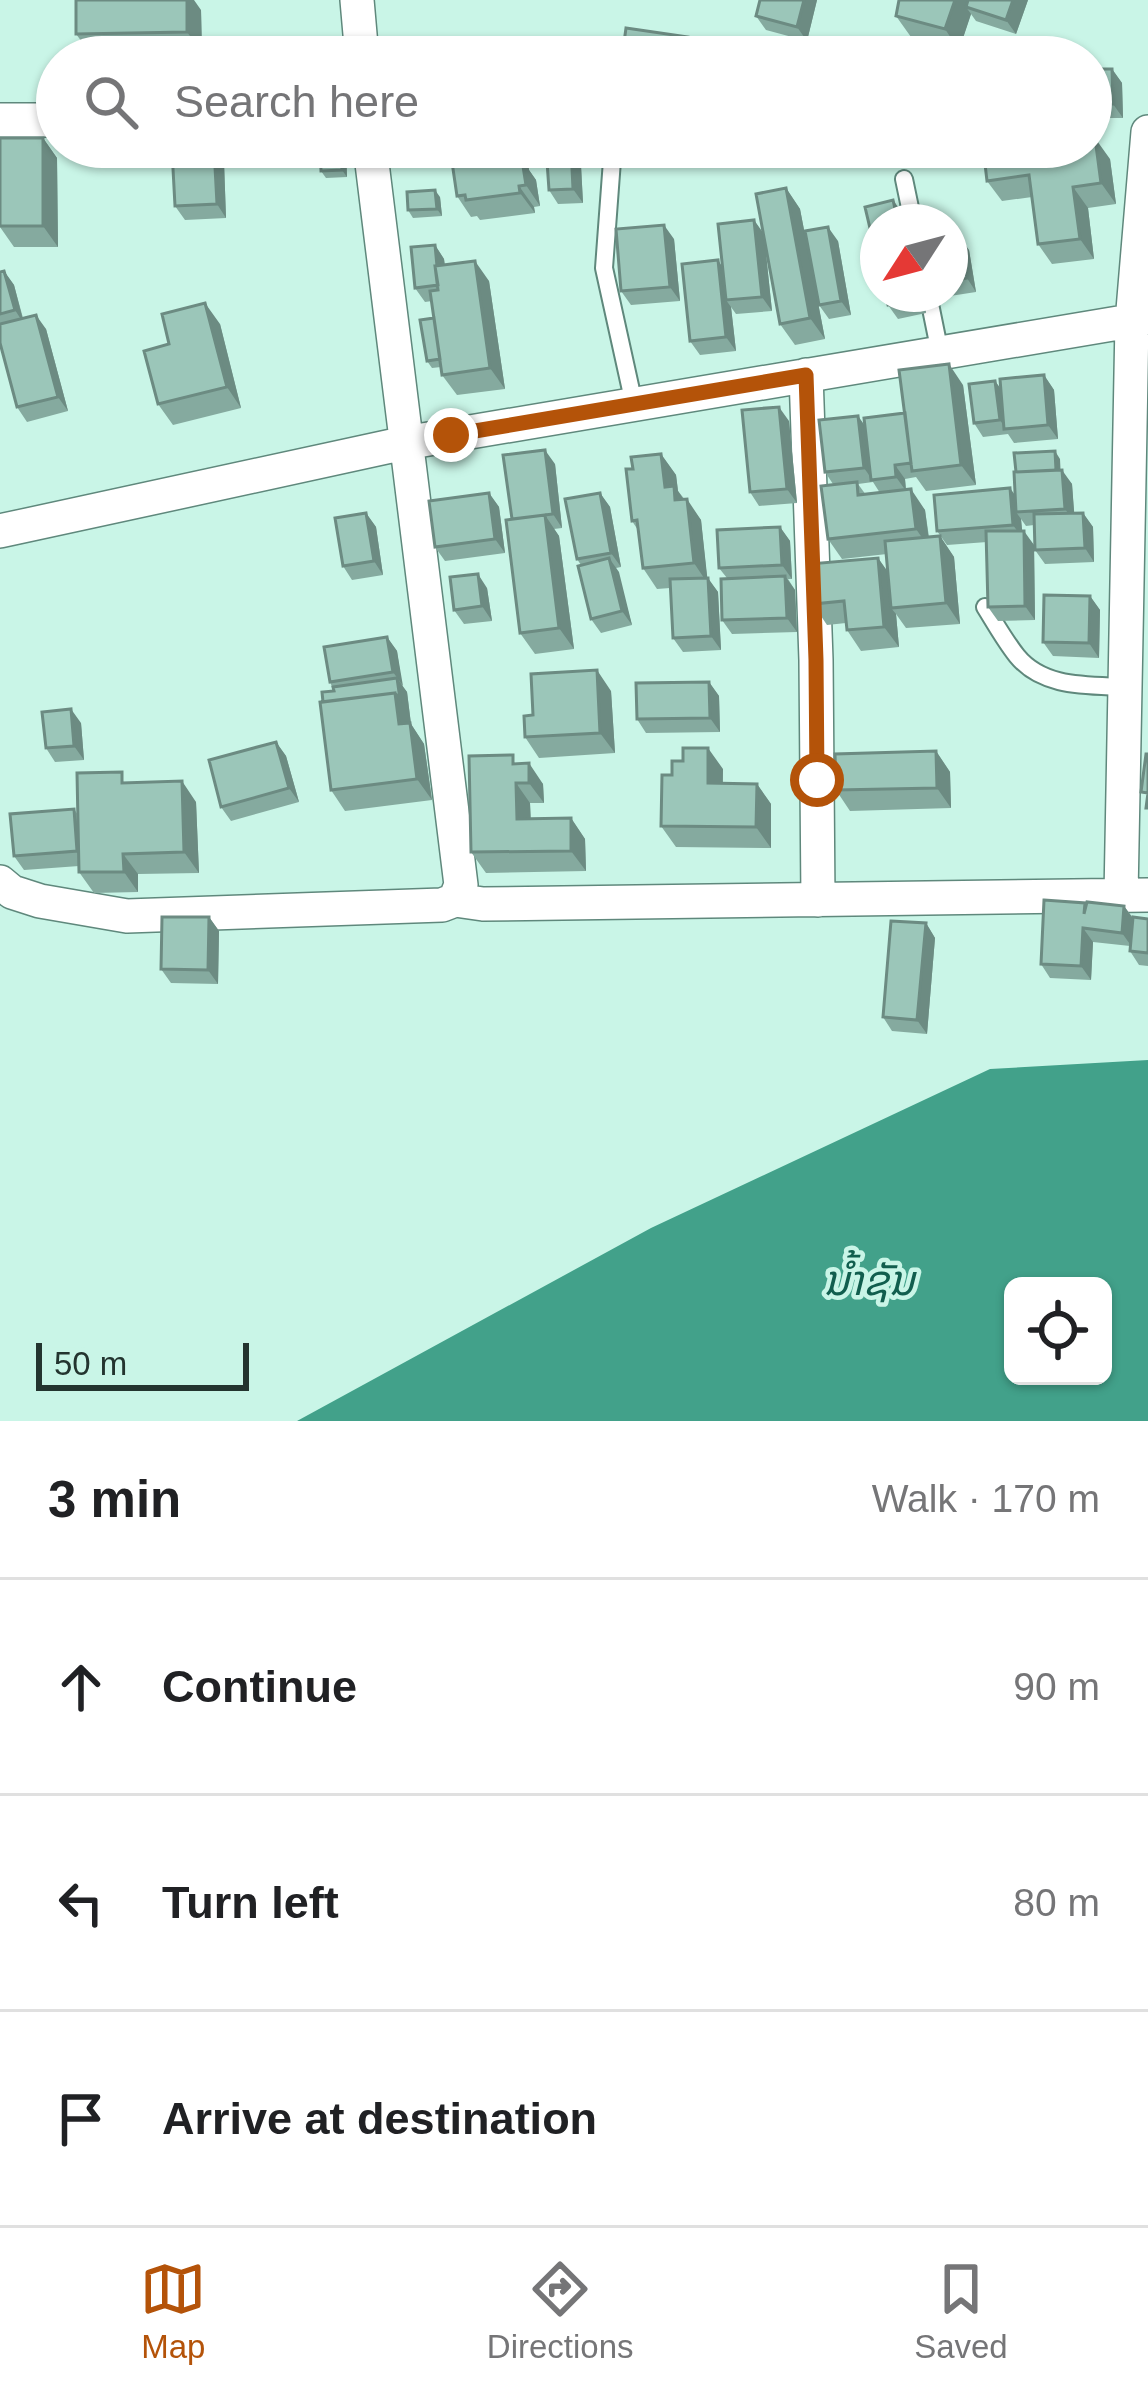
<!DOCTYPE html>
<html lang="en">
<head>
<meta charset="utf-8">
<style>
	body { margin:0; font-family:Helvetica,"Noto Sans Lao",sans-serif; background:#f6f6f6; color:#202124 }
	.controls { position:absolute; right:36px; bottom:36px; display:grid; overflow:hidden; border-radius:18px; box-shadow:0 3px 9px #0004 }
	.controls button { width:108px; height:108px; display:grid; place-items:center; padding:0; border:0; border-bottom:3px solid #e0e0e0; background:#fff; color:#202124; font:60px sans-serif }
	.compass { position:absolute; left:860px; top:204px; width:108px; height:108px; border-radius:50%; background:#fff; box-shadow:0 3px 9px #0004; rotate:234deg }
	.scale { position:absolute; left:36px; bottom:30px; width:213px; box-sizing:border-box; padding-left:12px; border:6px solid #23342f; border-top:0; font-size:33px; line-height:42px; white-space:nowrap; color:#23342f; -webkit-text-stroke:9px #c9f5e7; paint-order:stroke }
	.stop { position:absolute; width:36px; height:36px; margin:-27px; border:9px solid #b45309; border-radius:50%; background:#fff }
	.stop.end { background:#b45309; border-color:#fff; box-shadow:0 3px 12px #0008 }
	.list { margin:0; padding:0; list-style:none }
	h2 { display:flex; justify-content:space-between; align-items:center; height:156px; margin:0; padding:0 48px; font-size:51px }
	h2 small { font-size:39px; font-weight:400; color:#757577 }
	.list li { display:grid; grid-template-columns:78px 1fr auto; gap:36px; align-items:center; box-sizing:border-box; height:216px; padding:0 48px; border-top:3px solid #e0e0e0 }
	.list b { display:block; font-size:45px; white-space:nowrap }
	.list em { font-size:39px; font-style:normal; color:#757577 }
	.icon { flex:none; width:66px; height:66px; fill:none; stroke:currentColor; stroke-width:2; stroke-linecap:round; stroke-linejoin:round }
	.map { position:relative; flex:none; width:1148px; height:1421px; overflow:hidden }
	.search { position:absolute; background:#fff; box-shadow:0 3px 9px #0004; left:36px; right:36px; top:36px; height:132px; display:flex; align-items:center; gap:30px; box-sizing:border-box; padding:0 42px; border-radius:66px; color:#757577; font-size:45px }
	.sheet { height:804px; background:#fff }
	nav { display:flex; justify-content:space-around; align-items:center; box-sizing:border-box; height:168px; border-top:3px solid #e0e0e0; background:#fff; font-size:33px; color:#757577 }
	nav a { display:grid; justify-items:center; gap:6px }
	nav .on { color:#b45309 }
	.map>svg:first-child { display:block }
	.water { fill:#42a18a; fill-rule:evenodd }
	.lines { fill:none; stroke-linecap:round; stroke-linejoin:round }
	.lane-casing { stroke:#5f887c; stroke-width:20 }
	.street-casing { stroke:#5f887c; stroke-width:36 }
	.lane { stroke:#fff; stroke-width:16 }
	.street { stroke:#fff; stroke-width:33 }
	.wall { fill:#85aa9f; fill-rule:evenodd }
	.shaded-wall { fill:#6c8b82 }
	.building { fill:#9bc6b9; stroke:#6c8b82; stroke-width:3 }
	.route { stroke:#b45309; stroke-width:15 }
	.labels { text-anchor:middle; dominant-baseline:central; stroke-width:9; stroke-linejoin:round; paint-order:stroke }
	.water-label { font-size:42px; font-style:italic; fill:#115e4e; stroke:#c9f5e7 }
</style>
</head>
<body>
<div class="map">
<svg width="1148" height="1421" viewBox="0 0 1148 1421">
	<rect width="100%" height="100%" fill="#c9f5e7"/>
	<path class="water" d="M 1148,1060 L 1148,1421 L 297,1421 L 651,1228 L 990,1069 ZM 1013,1286 L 1103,1286 L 1103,1376 L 1013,1376 Z"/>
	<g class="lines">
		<g class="lane-casing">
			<path id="lane" d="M 613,147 L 604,268 L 634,404
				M 904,179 L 913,222
				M 928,294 L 940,353
				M 985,607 C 995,623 1005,641 1017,656 C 1043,688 1087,685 1125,687"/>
		</g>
		<g class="street-casing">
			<path id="street" d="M 357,0 L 362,57
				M 0,120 L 57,120
				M 370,147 L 461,885 L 455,900
				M 806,375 L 816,660 L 818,900
				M 0,531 L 405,443 L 1148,318
				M 0,882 L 12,892 L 40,901 L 127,916 L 442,905 L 455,900 L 483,904 L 1148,895
				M 1121,895 L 1132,322 L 1148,132"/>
		</g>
		<use href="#lane" class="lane"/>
		<use href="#street" class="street"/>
	</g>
	<path class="wall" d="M 760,0 L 817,0 L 807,41 L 766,30 L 756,16 Z
		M 1028,0 L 1016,34 L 976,21 L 971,14 L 959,50 L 911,37 L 896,16 Z
		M 201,10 L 202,52 L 91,54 L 76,34 Z
		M 1091,69 L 1112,69 L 1122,83 L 1123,118 L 1091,118 Z
		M 43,138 L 57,158 L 58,247 L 14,247 L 0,227 Z
		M 320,147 L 346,147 L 347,177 L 326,178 L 321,171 Z
		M 458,147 L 530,147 L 531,153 L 527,153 L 529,170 L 536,180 L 540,206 L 534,207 L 535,213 L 480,220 L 477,216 L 471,217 L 457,196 L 461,161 Z
		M 546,147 L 580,147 L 583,203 L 558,204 L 549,190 Z
		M 756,147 L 833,147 L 833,151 L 764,158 Z
		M 214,148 L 224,162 L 226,218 L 185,220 L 175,206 Z
		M 1110,159 L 1116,204 L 1088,208 L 1094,259 L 1052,264 L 1038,244 L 1032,197 L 1002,201 L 987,181 Z
		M 786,188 L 800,209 L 825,339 L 795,345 L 780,324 L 764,236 L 772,311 L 736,314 L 731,307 L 736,351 L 700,355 L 690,341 L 723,268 L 754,220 L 763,234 Z
		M 440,197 L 442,216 L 413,218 L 408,210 Z
		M 950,238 L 969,250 L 976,292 L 937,298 L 934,294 L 950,294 Z
		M 674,239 L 680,301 L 631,305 L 621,291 Z
		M 838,241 L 851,315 L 829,319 L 819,305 Z
		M 435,245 L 444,259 L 445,265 L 489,281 L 505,389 L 457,395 L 442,375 L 441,367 L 432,368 L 427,361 L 434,318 L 432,301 L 425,302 L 415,288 Z
		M 4,271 L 14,285 L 23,318 L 46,329 L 68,411 L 27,422 L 17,407 L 0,343 L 0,272 Z
		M 921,294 L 926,313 L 898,319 L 888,305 Z
		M 220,324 L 241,408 L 173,425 L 158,404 Z
		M 1044,375 L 1054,390 L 1058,439 L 1014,443 L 1008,434 L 983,437 L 974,423 L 995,381 L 1001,389 Z
		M 963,385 L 976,485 L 926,491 L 916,477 L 905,479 L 906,490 L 925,510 L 929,537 L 940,536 L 954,557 L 960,624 L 906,628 L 896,614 L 899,647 L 861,651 L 847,630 L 846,623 L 827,625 L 813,604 L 878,558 L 888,572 L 887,554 L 842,559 L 828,539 L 833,484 L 825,472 L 858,416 L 865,427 L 905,413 ZM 873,482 L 880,493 L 866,495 L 858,484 Z
		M 789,421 L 797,503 L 759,506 L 750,492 Z
		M 661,454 L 676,475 L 678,491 L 701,520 L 707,578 L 718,592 L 721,650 L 683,652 L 673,638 L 670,588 L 657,589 L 643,568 L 638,530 L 632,521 L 633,469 Z
		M 1060,459 L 1060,470 L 1072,484 L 1074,513 L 1083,513 L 1093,527 L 1094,562 L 1045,564 L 1035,550 L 1034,525 L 1026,526 L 1021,519 L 1022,531 L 1034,545 L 1035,620 L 998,621 L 988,607 L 987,542 L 947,545 L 937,531 L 1015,495 Z
		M 555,464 L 562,528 L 554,529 L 559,536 L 574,649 L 535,654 L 520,633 L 512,519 Z
		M 489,493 L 499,507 L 505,553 L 445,561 L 435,547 Z
		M 600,493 L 610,507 L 621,567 L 616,568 L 632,625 L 601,633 L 591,619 L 581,565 L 577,559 Z
		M 366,513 L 376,527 L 383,575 L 352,580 L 343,566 Z
		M 780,527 L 790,541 L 792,579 L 788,579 L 795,590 L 797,632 L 732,634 L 722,620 L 727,578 L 719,568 Z
		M 487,588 L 492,621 L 464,624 L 454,610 Z
		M 1090,596 L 1100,610 L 1099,658 L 1053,656 L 1043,642 Z
		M 387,637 L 397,651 L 402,686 L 407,692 L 411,724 L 424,744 L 432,800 L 345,811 L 331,790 L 323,702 L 334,691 L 330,682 Z
		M 709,682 L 719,696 L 720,732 L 646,733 L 637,719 Z
		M 611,691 L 615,753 L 539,758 L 525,737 L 533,715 Z
		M 81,723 L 84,760 L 55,762 L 46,748 Z
		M 276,742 L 286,756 L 299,802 L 231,821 L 221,807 Z
		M 936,751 L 950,772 L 951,808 L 850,811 L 836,790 Z
		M 519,763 L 543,784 L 544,803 L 530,803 L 531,819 L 571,818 L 585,839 L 586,871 L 486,873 L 471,852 Z
		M 723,769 L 723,783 L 757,784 L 771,804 L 771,848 L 676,847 L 661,826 L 672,775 Z
		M 129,783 L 196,802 L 199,873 L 138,874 L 138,892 L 94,893 L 79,872 L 79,866 L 24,870 L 14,856 L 74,809 L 78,815 Z
		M 1085,903 L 1086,905 L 1124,906 L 1133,918 L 1148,919 L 1148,966 L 1139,965 L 1130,951 L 1130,946 L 1093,942 L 1091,980 L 1050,978 L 1041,964 Z
		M 209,917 L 219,931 L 218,984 L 171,983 L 161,969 Z
		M 926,923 L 935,938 L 927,1034 L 892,1031 L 883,1017 Z"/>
	<path class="shaded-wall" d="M 187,0 L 194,0 L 201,10 L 202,52 L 187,32 Z
		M 804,0 L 817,0 L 807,41 L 797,27 Z
		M 955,0 L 976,0 L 966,7 L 971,14 L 959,50 L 945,29 Z
		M 1013,0 L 1028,0 L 1016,34 L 1006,20 Z
		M 688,37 L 702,57 L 686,57 Z
		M 1112,69 L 1122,83 L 1123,118 L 1113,104 Z
		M 43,138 L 57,158 L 58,247 L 43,226 Z
		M 1095,138 L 1110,159 L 1116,204 L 1101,183 Z
		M 341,147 L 346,147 L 347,177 L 342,170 Z
		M 514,147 L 522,147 L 527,153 L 529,170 L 536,180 L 540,206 L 526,185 L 516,160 Z
		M 571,147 L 580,147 L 583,203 L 573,189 Z
		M 214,148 L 224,162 L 226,218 L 217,204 Z
		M 519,186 L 534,207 L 535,213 L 520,193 Z
		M 1073,187 L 1088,208 L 1094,259 L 1080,239 Z
		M 786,188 L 800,209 L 825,339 L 810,318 Z
		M 435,190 L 440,197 L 442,216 L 437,209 Z
		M 893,200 L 903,214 L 905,222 L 898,222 Z
		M 754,220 L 764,234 L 772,311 L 762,297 Z
		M 664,225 L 674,239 L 680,301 L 670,287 Z
		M 828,227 L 838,241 L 851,315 L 841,301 Z
		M 959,236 L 969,250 L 976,292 L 967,278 Z
		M 435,245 L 444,259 L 448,299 L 439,285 Z
		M 718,260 L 727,274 L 726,300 L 731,307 L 736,351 L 726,337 Z
		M 475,261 L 489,281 L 505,389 L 490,368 Z
		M 4,271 L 14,285 L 24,324 L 15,310 Z
		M 915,294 L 921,294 L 926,313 L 916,299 Z
		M 205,303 L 220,324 L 241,408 L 227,387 Z
		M 36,315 L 46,329 L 68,411 L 58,397 Z
		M 949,364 L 963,385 L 976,485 L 961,465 Z
		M 1044,375 L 1054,390 L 1058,439 L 1048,425 Z
		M 995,381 L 1005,395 L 1006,429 L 1000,420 Z
		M 779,407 L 789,421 L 797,503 L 787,489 Z
		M 858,416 L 868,430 L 874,482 L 864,468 Z
		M 545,450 L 555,464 L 562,528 L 553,514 Z
		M 1055,451 L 1060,459 L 1061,480 L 1056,473 Z
		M 661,454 L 676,475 L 678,491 L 688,506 L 687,499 L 701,520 L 708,584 L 694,563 L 665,487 Z
		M 895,465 L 905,479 L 906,491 L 896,477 Z
		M 1062,470 L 1072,484 L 1075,523 L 1065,509 Z
		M 1010,488 L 1020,502 L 1016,512 L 1021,519 L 1023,539 L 1013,525 Z
		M 911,489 L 925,510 L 930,549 L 916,529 Z
		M 489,493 L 499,507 L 505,553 L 495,539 Z
		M 600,493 L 610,507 L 621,567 L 611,553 Z
		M 366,513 L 376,527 L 383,575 L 374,561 Z
		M 1083,513 L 1093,527 L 1094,562 L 1085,548 Z
		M 545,515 L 559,536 L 574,649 L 559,628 Z
		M 780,527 L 790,541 L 792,579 L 782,565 Z
		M 1024,531 L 1034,545 L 1035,620 L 1025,606 Z
		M 940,536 L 954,557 L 960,624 L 946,603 Z
		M 609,558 L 619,572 L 632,625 L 622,611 Z
		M 878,558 L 892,578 L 891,608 L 896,614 L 899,647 L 884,627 Z
		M 478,574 L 487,588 L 492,621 L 482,606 Z
		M 785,576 L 795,590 L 797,632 L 787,618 Z
		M 708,578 L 718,592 L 721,650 L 711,636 Z
		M 1090,596 L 1100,610 L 1099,658 L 1089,643 Z
		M 387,637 L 397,651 L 403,686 L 393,672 Z
		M 597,670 L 611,691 L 615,753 L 600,733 Z
		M 397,678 L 407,692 L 411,724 L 424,744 L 432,800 L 417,779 L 399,724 L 395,693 Z
		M 709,682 L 719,696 L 720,732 L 710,718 Z
		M 71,709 L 81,723 L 84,760 L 74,746 Z
		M 276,742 L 286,756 L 299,802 L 289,788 Z
		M 708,748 L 723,769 L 722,804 L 708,783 Z
		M 936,751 L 950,772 L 951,808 L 937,788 Z
		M 529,763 L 543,784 L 544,803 L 529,783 Z
		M 182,781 L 196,802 L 199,873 L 184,852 Z
		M 516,783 L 530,803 L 531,839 L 517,819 Z
		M 757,784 L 771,804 L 771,848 L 756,827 Z
		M 571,818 L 585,839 L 586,871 L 571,851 Z
		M 123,854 L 138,874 L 138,892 L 124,872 Z
		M 1124,906 L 1134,920 L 1132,947 L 1122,933 Z
		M 209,917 L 219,931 L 218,984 L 208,970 Z
		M 926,923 L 935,938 L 927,1034 L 917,1020 Z
		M 1083,928 L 1093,942 L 1091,980 L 1081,966 Z"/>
	<path class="building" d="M 76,0 L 187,0 L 187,32 L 76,34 Z
		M 760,0 L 804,0 L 797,27 L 756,16 Z
		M 899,0 L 955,0 L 945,29 L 896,16 Z
		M 968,0 L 1013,0 L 1006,20 L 966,7 Z
		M 626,28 L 688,37 L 686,57 L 622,57 Z
		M 1091,69 L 1112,69 L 1113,104 L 1091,104 Z
		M 0,138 L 43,138 L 43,226 L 0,226 Z
		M 1095,138 L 1101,183 L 1073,187 L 1080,239 L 1038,244 L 1029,175 L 987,181 L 983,147 L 1091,147 L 1091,139 Z
		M 320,147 L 341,147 L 342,170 L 321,171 Z
		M 459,147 L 514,147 L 516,160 L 522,160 L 526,185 L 519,186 L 520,193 L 466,200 L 465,195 L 457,196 L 452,162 L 461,161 Z
		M 546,147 L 571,147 L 573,189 L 549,190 Z
		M 214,148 L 217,204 L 175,206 L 172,150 Z
		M 786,188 L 810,318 L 780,324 L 756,194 Z
		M 435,190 L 437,209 L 408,210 L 407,192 Z
		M 893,200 L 898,222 L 878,222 L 878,262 L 865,207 Z
		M 754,220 L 762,297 L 726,300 L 718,224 Z
		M 664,225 L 670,287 L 621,291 L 616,229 Z
		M 828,227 L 841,301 L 819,305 L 805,231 Z
		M 959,236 L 967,278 L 950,281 L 950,238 Z
		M 435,245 L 437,266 L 435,266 L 438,285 L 415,288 L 411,247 Z
		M 718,260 L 726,337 L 690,341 L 682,264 Z
		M 475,261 L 490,368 L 442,375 L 430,291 L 438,290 L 435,266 Z
		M 4,271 L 15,310 L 0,314 L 0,272 Z
		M 885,294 L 915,294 L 916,299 L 888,305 Z
		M 205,303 L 227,387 L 158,404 L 144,351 L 169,344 L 162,314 Z
		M 36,315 L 58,397 L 17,407 L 0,343 L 0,324 Z
		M 434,318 L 440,359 L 427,361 L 420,320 Z
		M 949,364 L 961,465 L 912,471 L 899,370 Z
		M 1044,375 L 1048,425 L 1004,429 L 1000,379 Z
		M 995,381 L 1000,420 L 974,423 L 969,384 Z
		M 779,407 L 787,489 L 750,492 L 742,410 Z
		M 905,413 L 911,463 L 895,465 L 896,477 L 871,480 L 864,418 Z
		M 858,416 L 864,468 L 825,472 L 819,420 Z
		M 545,450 L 553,514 L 512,519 L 503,455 Z
		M 1055,451 L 1056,470 L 1016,472 L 1014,453 Z
		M 661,454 L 665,487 L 674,486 L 675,500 L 687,499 L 694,563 L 643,568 L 637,520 L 632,521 L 626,469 L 633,469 L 631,457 Z
		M 1062,470 L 1065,509 L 1016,512 L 1014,472 Z
		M 857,482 L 858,495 L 911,489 L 916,529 L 828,539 L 821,486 Z
		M 1010,488 L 1013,525 L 937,531 L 934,495 Z
		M 489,493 L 495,539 L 435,547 L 429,501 Z
		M 600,493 L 611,553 L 577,559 L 565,499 Z
		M 366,513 L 374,561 L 343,566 L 335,518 Z
		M 1083,513 L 1085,548 L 1035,550 L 1034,514 Z
		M 545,515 L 559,628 L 520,633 L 506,520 Z
		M 780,527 L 782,565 L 719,568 L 717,530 Z
		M 986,531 L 1024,531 L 1025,606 L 988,607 Z
		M 940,536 L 946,603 L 891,608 L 885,541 Z
		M 609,558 L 622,611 L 591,619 L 578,566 Z
		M 878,558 L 884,627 L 847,630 L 844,601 L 813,604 L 809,564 Z
		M 478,574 L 482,606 L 454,610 L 450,577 Z
		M 785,576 L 787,618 L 722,620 L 721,579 Z
		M 708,578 L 711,636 L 673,638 L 670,579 Z
		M 1044,595 L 1090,596 L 1089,643 L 1043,642 Z
		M 387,637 L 393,672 L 330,682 L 324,647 Z
		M 597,670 L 600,733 L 525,737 L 524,716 L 533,715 L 531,674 Z
		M 397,678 L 400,699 L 395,693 L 323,702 L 322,692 L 334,691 L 333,687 Z
		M 709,682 L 710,718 L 637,719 L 636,683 Z
		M 395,693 L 399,724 L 410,723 L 417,779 L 331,790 L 320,702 Z
		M 71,709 L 74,746 L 46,748 L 42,712 Z
		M 276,742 L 289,788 L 221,807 L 209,760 Z
		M 683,748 L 708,748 L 708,783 L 757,784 L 756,827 L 661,826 L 662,775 L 672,775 L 672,761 L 683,761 Z
		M 936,751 L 937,788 L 836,790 L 835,754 Z
		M 1146,754 L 1148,754 L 1148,808 L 1146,808 L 1148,793 L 1141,792 Z
		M 513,755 L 513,764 L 529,763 L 529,783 L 516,783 L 517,819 L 571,818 L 571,851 L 471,852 L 469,756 Z
		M 122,772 L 122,783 L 182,781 L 184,852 L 123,854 L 124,872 L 79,872 L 77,773 Z
		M 74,809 L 77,851 L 14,856 L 10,814 Z
		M 1044,900 L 1085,903 L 1084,914 L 1087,902 L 1124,906 L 1122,933 L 1083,928 L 1081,966 L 1041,964 Z
		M 162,917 L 209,917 L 208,970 L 161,969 Z
		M 1133,917 L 1148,919 L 1148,953 L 1130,951 Z
		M 891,921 L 926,923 L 917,1020 L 883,1017 Z"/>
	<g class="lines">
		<path class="route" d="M 451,435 L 806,375 L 816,660 L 817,780"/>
	</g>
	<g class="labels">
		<g class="water-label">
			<text x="869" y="1280">ນ້ຳຊັນ</text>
		</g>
	</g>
</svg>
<div class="controls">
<button><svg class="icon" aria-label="locate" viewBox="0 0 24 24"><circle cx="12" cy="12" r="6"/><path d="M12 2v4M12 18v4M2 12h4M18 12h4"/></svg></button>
</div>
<svg class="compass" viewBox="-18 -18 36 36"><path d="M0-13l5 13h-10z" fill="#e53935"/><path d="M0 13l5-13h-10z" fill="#757577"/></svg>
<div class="scale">50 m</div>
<div class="stop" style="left:817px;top:780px"></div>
<div class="stop end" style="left:451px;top:435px"></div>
<div class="search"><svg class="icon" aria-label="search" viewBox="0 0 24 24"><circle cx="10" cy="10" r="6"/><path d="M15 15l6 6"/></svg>Search here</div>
</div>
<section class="sheet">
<h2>3 min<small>Walk · 170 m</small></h2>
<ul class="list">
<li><svg class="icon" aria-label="ahead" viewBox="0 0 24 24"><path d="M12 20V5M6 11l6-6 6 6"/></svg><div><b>Continue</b></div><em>90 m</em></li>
<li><svg class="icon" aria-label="left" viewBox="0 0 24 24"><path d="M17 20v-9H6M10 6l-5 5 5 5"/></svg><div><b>Turn left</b></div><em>80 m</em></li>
<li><svg class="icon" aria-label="arrive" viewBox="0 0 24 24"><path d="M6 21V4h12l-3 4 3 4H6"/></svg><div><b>Arrive at destination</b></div></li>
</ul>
</section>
<nav>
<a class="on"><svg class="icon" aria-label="map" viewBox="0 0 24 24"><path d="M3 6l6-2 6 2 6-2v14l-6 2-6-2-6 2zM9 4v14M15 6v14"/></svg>Map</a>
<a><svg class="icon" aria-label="directions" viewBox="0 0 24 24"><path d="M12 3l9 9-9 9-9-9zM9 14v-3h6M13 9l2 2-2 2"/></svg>Directions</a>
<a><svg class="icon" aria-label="saved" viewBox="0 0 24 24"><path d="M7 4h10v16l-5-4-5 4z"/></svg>Saved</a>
</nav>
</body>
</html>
